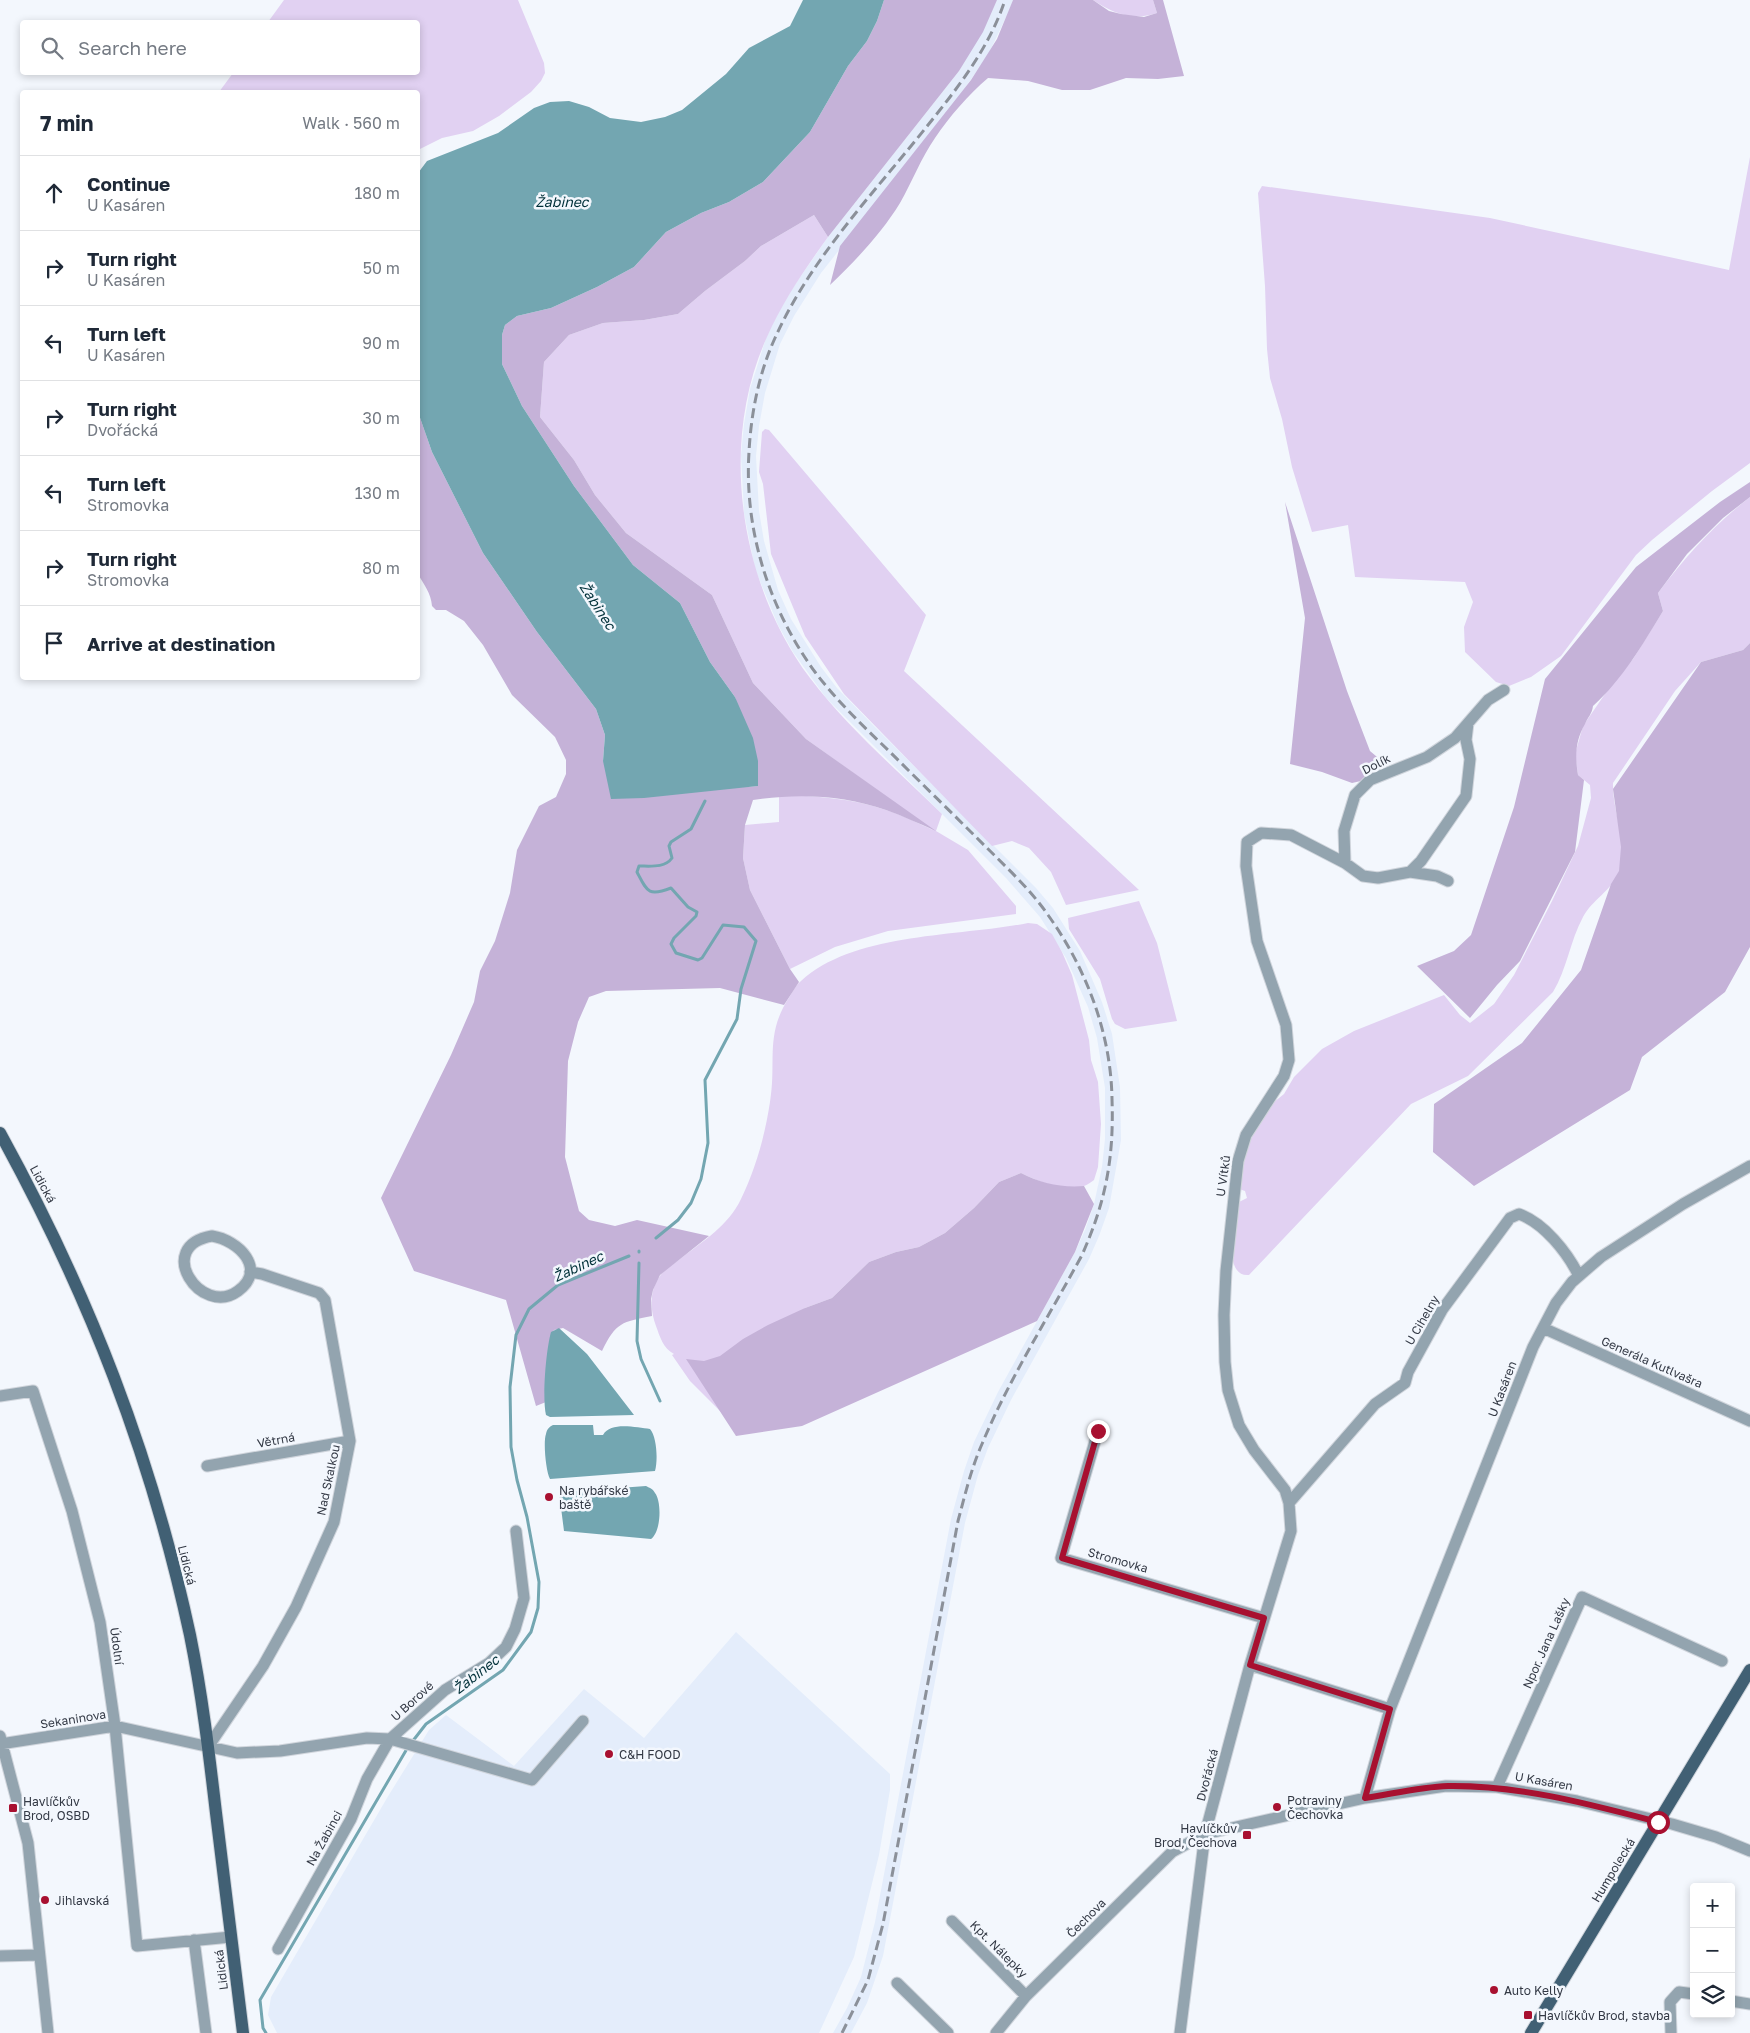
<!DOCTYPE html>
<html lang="en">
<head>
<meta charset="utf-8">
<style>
	body { margin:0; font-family:"Golos Text",sans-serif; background:#f2f2f3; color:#1f2937 }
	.controls { position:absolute; right:15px; bottom:15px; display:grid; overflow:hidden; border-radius:5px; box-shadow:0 2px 8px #0003 }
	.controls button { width:45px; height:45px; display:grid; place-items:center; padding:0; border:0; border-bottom:1px solid #e0e1e3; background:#fff; color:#1f2937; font:25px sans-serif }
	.stop { position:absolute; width:15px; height:15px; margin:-11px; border:4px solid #a81030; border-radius:50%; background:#fff }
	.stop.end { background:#a81030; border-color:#fff; box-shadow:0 1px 5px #0008 }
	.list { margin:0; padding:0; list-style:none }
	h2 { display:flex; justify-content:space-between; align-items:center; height:65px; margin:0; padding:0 20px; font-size:21px }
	h2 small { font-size:16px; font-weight:400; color:#747a83 }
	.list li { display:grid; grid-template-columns:32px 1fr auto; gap:15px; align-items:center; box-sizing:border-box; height:75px; padding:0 20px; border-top:1px solid #e0e1e3 }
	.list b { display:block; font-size:19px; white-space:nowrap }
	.list p { margin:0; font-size:16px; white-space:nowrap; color:#747a83 }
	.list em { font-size:16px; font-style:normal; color:#747a83 }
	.icon { flex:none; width:28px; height:28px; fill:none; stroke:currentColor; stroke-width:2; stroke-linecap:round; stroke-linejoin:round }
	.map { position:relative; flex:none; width:1750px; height:2033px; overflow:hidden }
	.search { position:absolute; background:#fff; box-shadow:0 2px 8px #0003; left:20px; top:20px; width:400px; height:55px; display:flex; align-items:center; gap:12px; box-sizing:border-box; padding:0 18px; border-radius:5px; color:#747a83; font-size:19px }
	.panel { position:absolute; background:#fff; box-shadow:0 2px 8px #0003; left:20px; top:90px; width:400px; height:590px; border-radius:5px }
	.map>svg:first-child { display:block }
	.built { fill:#e4edfb }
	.green { fill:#e1d1f2 }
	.forest { fill:#c5b2d8 }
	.water { fill:#73a6b1 }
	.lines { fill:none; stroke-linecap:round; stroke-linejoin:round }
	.stream { stroke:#73a6b1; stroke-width:3 }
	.street-casing { stroke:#d0d5dc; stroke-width:13 }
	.primary-casing { stroke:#d0d5dc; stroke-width:14 }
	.street { stroke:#93a4af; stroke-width:11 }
	.primary { stroke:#416074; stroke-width:12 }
	.rail { stroke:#8b9099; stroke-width:3; stroke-dasharray:10 5; stroke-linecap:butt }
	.route { stroke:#a81030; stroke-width:6 }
	.poi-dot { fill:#a81030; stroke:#f3f7fd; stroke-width:2 }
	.labels { text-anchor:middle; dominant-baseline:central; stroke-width:5; stroke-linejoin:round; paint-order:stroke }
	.street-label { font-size:12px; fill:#333945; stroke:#f3f7fd }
	.poi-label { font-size:12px; fill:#333945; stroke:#f3f7fd; text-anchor:start }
	.water-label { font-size:14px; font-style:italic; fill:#003039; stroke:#f3f7fd }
</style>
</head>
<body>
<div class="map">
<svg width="1750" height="2033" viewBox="0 0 1750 2033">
	<rect width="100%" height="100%" fill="#f3f7fd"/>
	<path class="built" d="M 997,0 L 1013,0 L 1008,13 L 987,57 L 947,113 L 821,273 L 794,316 L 780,344 L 765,393 L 759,426 L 756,456 L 759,511 L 764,541 L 778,590 L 791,619 L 821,667 L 837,688 L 873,725 L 1036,888 L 1053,908 L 1080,951 L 1102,1002 L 1112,1034 L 1120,1087 L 1121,1140 L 1109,1208 L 1099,1236 L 1089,1259 L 1011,1400 L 988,1448 L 978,1475 L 965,1523 L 883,1956 L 867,2003 L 851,2033 L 833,2033 L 847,2008 L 861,1977 L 875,1922 L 951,1519 L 964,1471 L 974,1442 L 998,1392 L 1075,1252 L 1085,1230 L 1094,1204 L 1102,1167 L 1105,1139 L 1105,1088 L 1097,1038 L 1088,1007 L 1066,958 L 1040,917 L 1006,878 L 826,698 L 793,652 L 778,625 L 755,569 L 744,513 L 741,455 L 744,424 L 750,389 L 766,338 L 780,309 L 794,286 L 828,237 L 959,71 Z
		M 736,1632 L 890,1774 L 890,1790 L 879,1855 L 854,1957 L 819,2033 L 277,2033 L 268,2015 L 271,1997 L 387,1798 L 429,1730 L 446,1715 L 514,1766 L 584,1689 L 644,1738 Z"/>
	<path class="green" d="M 284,0 L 518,0 L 544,63 L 545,73 L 541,81 L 531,92 L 499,116 L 473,131 L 442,138 L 418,150 L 418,92 L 219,92 L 233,73 L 418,72 L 418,22 L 268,22 Z
		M 1093,0 L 1153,0 L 1157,13 C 1133,21 1114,14 1093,0 Z
		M 1750,157 L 1750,463 L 1712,491 L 1652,540 L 1636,555 L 1561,656 L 1531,677 L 1509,686 L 1496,682 L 1465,652 L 1464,627 L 1473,602 L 1465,582 L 1355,577 L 1348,525 L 1312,532 L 1292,467 L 1282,419 L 1270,378 L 1267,349 L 1265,286 L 1258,193 L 1262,186 L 1490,218 L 1729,270 Z
		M 814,215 L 828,237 C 805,269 783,301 767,337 C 718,444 740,585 810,678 C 848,728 897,770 942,814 L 936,831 L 968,850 L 1016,906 L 1016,914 L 888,931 L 835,947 L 790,969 L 750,890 L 743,858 L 745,825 L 779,822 L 779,795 C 815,796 852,798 886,810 C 902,815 918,823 933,830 L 806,739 L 753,683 L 712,595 L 626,533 L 595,495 L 574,460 L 540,417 L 544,362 L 569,335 L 603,323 L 644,320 L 678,314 L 705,291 L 745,261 L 761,246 Z
		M 765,429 L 769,430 L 926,615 L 904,671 L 1139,890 L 1066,905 L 1051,872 L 1029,848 L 1012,841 L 992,846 L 844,694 L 805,636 L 771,554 L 763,484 L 759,472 L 762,432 Z
		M 1750,497 L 1750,643 L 1743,650 L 1701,662 L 1675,691 L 1613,783 C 1612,812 1629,844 1619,872 C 1612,890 1592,900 1583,917 C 1570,941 1567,969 1553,992 L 1468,1076 L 1411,1104 L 1249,1275 C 1239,1276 1235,1269 1233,1261 L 1237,1203 L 1247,1198 L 1245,1191 L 1239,1189 L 1247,1138 L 1269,1106 L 1284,1094 L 1294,1077 L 1322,1049 L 1354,1031 L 1444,995 L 1460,1015 L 1470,1023 L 1494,1004 L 1514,975 L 1552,901 L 1578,846 L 1591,798 L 1590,785 L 1578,775 L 1575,754 L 1583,726 L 1607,691 L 1633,659 L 1663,611 L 1658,593 C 1686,556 1714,525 1750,497 Z
		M 1139,901 L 1157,943 L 1177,1021 L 1125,1029 L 1115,1024 L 1112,1019 L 1100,979 L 1069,929 L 1068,918 Z
		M 1028,923 L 1037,924 L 1052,934 L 1062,952 L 1072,975 L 1089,1040 L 1091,1060 L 1098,1082 L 1101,1124 L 1098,1167 L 1094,1180 C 1091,1182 1087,1185 1084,1186 C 1064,1192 1037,1181 1021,1173 L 999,1182 L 974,1208 L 945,1233 L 919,1247 L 896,1252 L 869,1262 L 832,1298 L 805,1308 L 726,1417 L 690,1381 L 672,1355 L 674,1354 C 663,1348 660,1337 656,1326 C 650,1310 649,1291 660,1276 C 664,1269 674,1264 680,1259 C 702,1242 729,1225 741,1199 C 756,1168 765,1135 770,1102 C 777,1061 764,1035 790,996 C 793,991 796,985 801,981 C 855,932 959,937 1028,923 Z"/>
	<path class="forest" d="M 884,0 L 997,0 L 983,32 L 959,71 L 828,237 L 814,215 L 761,246 L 745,261 L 705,291 L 678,314 L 644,320 L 603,323 L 569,335 L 544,362 L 540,417 L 574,460 L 595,495 L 626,533 L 712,595 L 753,683 L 806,739 L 936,831 C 920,824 903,816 886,810 C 844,795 797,793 753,800 L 745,825 L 743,858 L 750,890 L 790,969 L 799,982 L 784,1005 L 720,988 L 606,991 L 589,997 L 578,1022 L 568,1061 L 565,1157 L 579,1211 L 589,1220 L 615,1226 L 637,1220 L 709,1236 L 660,1275 L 653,1290 L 651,1299 L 652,1316 C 622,1322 616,1322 602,1351 L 563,1328 L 554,1330 L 551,1335 L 546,1402 L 536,1406 L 506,1300 L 414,1271 L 381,1198 L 451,1055 L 474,1002 L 480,971 L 495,941 L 510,893 L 517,850 L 539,806 L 556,797 L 566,774 L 566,760 L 555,737 L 512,695 L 483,645 L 464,621 L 446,610 L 436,610 L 432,606 C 431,593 424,585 418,574 L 418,412 L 432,452 L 483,553 L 537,632 L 596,709 L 605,735 L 603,761 L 745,787 L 758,786 L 735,697 L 710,662 L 680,603 L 633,565 L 574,486 L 522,406 L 502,364 L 502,335 L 505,325 L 517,316 L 551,308 L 597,287 L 634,267 L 666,232 L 701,213 L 729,202 L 763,182 L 810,132 L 848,66 L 867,41 L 877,21 Z
		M 1013,0 L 1093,0 L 1109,11 L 1121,14 L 1144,17 L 1157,13 L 1153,0 L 1163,0 L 1184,76 L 1158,79 L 1126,78 L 1090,90 L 1062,90 L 1028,81 L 988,78 C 968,95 950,116 935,138 C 921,158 912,182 900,203 C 881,234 856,260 830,285 L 840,246 L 971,80 L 997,39 Z
		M 1750,482 L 1750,497 L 1723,518 L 1687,554 L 1658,593 L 1663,611 C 1643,644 1622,680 1593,706 C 1592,714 1588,717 1585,724 C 1575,741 1575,757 1578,775 L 1584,780 L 1575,852 L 1520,961 L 1497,985 L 1470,1018 L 1417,966 L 1454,951 L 1471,935 L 1514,807 L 1545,679 L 1636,567 L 1720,502 Z
		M 1285,502 L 1347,691 L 1370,751 L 1396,773 L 1352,783 L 1322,772 L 1290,764 L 1305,618 Z
		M 1750,643 L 1750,947 L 1725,992 L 1642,1057 L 1630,1090 L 1474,1186 L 1433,1152 L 1434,1104 L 1522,1043 L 1581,970 L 1611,884 L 1619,871 L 1621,847 L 1613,789 L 1701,662 L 1743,650 Z
		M 1021,1173 C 1040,1183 1062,1188 1084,1186 L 1094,1204 L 1075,1252 L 1037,1321 L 802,1426 L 736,1436 L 686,1359 L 704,1361 L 720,1356 L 743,1339 L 768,1325 L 805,1308 L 832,1298 L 869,1262 L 896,1252 L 919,1247 L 945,1233 L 974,1208 L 999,1182 Z"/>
	<path class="water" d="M 803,0 L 884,0 L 877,21 L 867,41 L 848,66 L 810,132 L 763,182 L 729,202 L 701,213 L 666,232 L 634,267 L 597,287 L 551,308 L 517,316 L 505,325 L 502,335 L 502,364 L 522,406 L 574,486 L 633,565 L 680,603 L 710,662 L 735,697 L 753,738 L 758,761 L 758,786 L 644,798 L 611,799 L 603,761 L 605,735 L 596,709 L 537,632 L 483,553 L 432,452 L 418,412 L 418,173 L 427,161 L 498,133 L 534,108 L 550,102 L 569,101 L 589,107 L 610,118 L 641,122 L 665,117 L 682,110 L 726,74 L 749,48 L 790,26 Z
		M 559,1328 L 587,1354 L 634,1415 L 550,1417 L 546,1415 C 542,1398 546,1350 551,1332 Z
		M 553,1425 L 593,1425 L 594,1435 L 603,1435 C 611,1421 637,1428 650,1429 C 657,1437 658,1461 655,1471 L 550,1479 C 546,1472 543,1442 546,1434 C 547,1429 549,1427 553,1425 Z
		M 646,1486 C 650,1488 653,1489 655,1493 C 662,1502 661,1532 651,1539 L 564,1531 L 559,1492 L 619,1489 L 619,1488 Z"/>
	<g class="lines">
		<path class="stream" d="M 656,1238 L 678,1220 L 691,1203 L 701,1179 L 708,1143 L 705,1080 L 737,1019 L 741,989 L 756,941 L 744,927 L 723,925 L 702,958 L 698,960 L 676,953 L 671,944 L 674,938 L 696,916 L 697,912 L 688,907 L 671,888 C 648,897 647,891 637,872 L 639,866 C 651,866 665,868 672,858 L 669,846 L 671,842 L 691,829 L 705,801
			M 639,1251 L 639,1252
			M 639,1263 L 637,1341 L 641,1359 L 660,1401
			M 412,1742 L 426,1724 L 503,1670 L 531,1632 L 538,1608 L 539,1582 L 527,1517 L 517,1480 L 511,1447 L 510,1387 L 516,1335 L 529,1309 L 558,1285 L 629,1256
			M 266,2033 L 263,2028 L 260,2000 L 408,1747"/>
		<g class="street-casing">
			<path id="street" d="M 1345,863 L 1344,831 L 1355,795 L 1370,780 L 1427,757 L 1455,738 L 1488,700 L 1504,690
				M 1410,872 L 1421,861 L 1466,796 L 1470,759 L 1466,740 L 1468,723
				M 212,1236 C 238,1240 268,1269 238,1291 C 201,1318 153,1246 212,1236 Z
				M 1543,1328 L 1750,1421
				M 0,1396 L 33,1391 L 72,1511 L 100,1622 L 115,1726 L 137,1946 L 231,1937
				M 1098,1431 L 1061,1558 L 1264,1618
				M 207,1466 L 350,1441
				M 1289,1503 L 1375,1404 L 1405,1383 L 1408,1372 L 1442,1310 L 1510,1218 L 1519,1214 C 1544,1223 1567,1252 1579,1276
				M 1250,1665 L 1390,1709
				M 0,1736 L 28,1843 L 48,2033
				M 0,1744 L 115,1726 L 237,1753 L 280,1751 L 367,1738 L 390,1739 L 532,1780 L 583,1721
				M 208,1747 L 263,1666 L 296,1607 L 334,1522 L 350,1441 L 325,1300 L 319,1293 L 262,1274 L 250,1272
				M 1497,1787 L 1582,1597 L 1722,1661
				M 1365,1798 L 1390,1709 L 1533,1347 L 1556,1303 L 1572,1282 L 1601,1257 L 1683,1204 L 1750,1166
				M 952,1921 L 1026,1996
				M 194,1940 L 206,2033
				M 278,1949 L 351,1819 L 367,1779 L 390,1739 L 445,1690 L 489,1663 L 506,1647 L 515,1629 L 524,1598 L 516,1531
				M 0,1956 L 39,1955
				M 897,1983 L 948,2033
				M 1731,2001 L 1750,2004
				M 996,2033 L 1026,1996 L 1172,1852 L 1205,1834 L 1365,1798 L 1446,1786 L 1497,1787 L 1577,1801 L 1672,1824 L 1716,1837 L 1750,1851
				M 1180,2033 L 1205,1834 L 1250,1665 L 1291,1531 L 1289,1503 L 1285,1490 L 1254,1450 L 1239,1425 L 1228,1390 L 1225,1362 L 1224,1315 L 1226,1271 L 1238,1161 L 1246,1135 L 1284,1076 L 1289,1060 L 1286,1025 L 1257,941 L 1246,866 L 1247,842 L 1261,833 L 1291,835 L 1345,863 L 1363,876 L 1378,878 L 1410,872 L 1437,876 L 1448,881
				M 1671,2033 L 1670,2002 L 1679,1992 L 1694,1994"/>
		</g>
		<g class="primary-casing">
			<path id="primary" d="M 0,1133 C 89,1295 151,1454 190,1635 C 202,1694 209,1753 216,1813 C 225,1886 234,1960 243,2033
				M 1531,2033 L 1750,1670"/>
		</g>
		<use href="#street" class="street"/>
		<use href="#primary" class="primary"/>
		<path class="rail" d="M 842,2033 L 868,1980 L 883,1924 L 958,1521 C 965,1495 971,1469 982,1444 C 1009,1379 1048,1318 1082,1255 C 1106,1201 1114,1158 1112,1099 C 1111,1033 1086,968 1048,915 C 1030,889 1006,867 984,845 C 953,814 921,783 890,752 C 864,727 837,701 815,672 C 769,609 744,530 749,452 C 751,413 759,373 775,338 C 810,260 871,196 924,130 C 956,90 989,49 1005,0"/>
	</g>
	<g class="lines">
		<path class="route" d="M 1098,1431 L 1062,1558 L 1264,1618 L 1250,1665 L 1390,1709 L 1365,1798 C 1392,1794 1420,1787 1448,1786 C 1519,1785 1589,1804 1658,1822"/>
	</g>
	<g class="poi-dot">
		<circle cx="549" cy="1497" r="5"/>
		<circle cx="609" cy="1754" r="5"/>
		<circle cx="1277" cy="1807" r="5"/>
		<rect x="8" y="1803" width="10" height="10" rx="2.5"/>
		<rect x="1242" y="1830" width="10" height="10" rx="2.5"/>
		<circle cx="45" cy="1900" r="5"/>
		<circle cx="1494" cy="1990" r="5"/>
		<rect x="1523" y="2010" width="10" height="10" rx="2.5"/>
	</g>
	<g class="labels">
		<g class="street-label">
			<text transform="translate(1376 764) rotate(-27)">Dolík</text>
			<text transform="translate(1223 1176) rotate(-82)">U Vítků</text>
			<text transform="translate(43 1184) rotate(62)">Lidická</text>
			<text transform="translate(1422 1320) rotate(-60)">U Cihelny</text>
			<text transform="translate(1652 1362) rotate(24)">Generála Kutlvašra</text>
			<text transform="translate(1502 1389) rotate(-69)">U Kasáren</text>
			<text transform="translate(276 1440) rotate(-10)">Větrná</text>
			<text transform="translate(328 1480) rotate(-78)">Nad Skalkou</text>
			<text transform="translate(1118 1560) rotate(16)">Stromovka</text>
			<text transform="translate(187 1565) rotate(76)">Lidická</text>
			<text transform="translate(1546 1643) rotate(-66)">Npor. Jana Lašky</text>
			<text transform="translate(117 1646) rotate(82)">Údolní</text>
			<text transform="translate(412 1701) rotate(-42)">U Borové</text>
			<text transform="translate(73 1719) rotate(-9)">Sekaninova</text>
			<text transform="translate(1207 1775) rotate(-75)">Dvořácká</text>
			<text transform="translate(1544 1781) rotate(10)">U Kasáren</text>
			<text transform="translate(324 1838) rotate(-61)">Na Žabinci</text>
			<text transform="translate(1613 1870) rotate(-59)">Humpolecká</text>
			<text transform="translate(1086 1918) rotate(-45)">Čechova</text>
			<text transform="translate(999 1949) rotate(45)">Kpt. Nálepky</text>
			<text transform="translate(221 1970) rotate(-97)">Lidická</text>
		</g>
		<g class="poi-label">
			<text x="559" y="1490">Na rybářské<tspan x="559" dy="14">baště</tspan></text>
			<text x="619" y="1754">C&amp;H FOOD</text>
			<text x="1287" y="1800">Potraviny<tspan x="1287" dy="14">Čechovka</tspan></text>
			<text x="23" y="1801">Havlíčkův<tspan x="23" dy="14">Brod, OSBD</tspan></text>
			<text x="1237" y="1828" text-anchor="end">Havlíčkův<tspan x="1237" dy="14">Brod, Čechova</tspan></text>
			<text x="55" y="1900">Jihlavská</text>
			<text x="1504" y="1990">Auto Kelly</text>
			<text x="1538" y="2015">Havlíčkův Brod, stavba</text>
		</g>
		<g class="water-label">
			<text x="562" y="201">Žabinec</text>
			<text transform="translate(598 606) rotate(57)">Žabinec</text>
			<text transform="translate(578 1266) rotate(-25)">Žabinec</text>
			<text transform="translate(476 1674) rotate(-38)">Žabinec</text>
		</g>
	</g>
</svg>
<div class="controls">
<button>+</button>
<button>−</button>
<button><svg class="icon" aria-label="layers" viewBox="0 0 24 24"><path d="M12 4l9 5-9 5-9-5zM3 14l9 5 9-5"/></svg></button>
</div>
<div class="stop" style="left:1658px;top:1822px"></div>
<div class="stop end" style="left:1098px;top:1431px"></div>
<div class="search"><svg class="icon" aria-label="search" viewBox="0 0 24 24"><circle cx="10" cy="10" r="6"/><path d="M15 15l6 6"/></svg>Search here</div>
<section class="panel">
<h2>7 min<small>Walk · 560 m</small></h2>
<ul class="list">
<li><svg class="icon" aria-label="ahead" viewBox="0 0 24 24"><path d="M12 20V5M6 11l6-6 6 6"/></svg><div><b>Continue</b><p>U Kasáren</p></div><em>180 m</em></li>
<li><svg class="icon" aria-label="right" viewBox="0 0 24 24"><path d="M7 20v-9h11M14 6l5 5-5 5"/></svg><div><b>Turn right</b><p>U Kasáren</p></div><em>50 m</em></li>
<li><svg class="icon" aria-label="left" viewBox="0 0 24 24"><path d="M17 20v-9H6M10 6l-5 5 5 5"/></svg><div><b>Turn left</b><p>U Kasáren</p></div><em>90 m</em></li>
<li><svg class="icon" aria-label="right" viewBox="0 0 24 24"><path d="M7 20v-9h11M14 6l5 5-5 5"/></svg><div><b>Turn right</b><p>Dvořácká</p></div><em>30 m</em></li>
<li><svg class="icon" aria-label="left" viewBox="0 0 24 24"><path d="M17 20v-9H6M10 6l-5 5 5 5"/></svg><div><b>Turn left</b><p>Stromovka</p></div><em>130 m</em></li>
<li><svg class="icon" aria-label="right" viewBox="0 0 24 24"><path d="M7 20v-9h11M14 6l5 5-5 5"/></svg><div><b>Turn right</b><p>Stromovka</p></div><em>80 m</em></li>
<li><svg class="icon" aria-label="arrive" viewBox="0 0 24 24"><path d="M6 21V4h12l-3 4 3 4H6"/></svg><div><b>Arrive at destination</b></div></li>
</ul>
</section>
</div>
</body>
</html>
